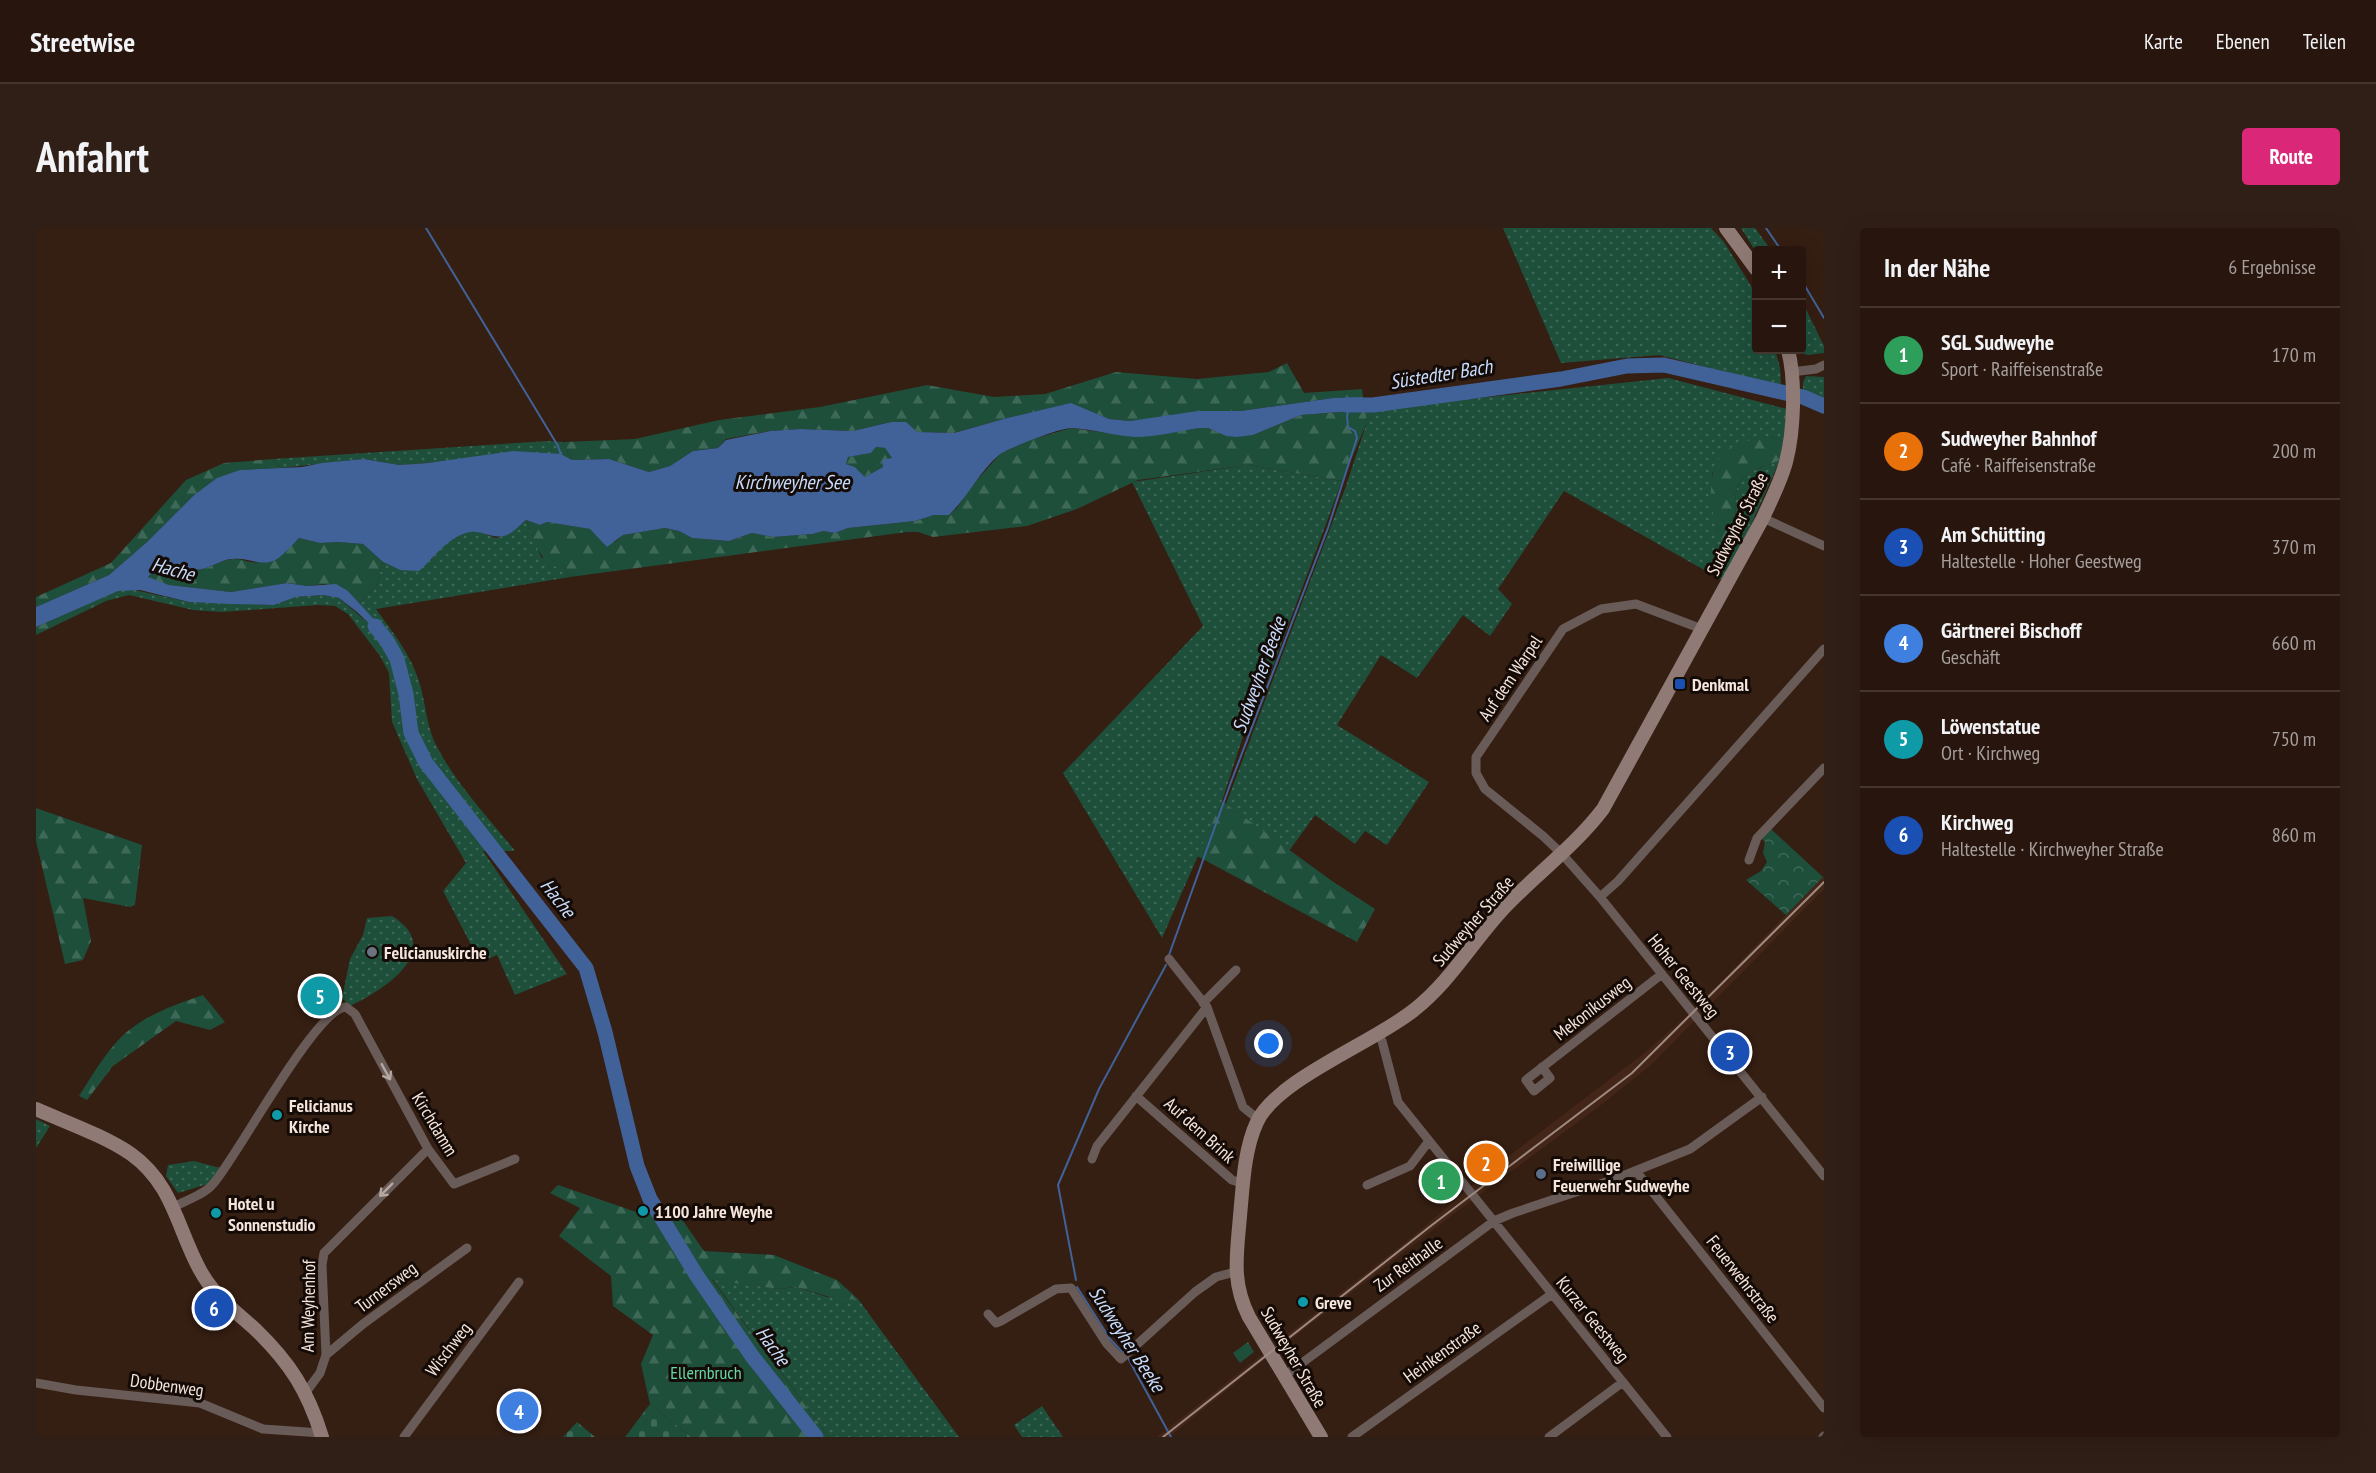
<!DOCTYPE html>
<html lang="de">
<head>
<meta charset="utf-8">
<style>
	body { margin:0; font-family:"PT Sans Narrow",sans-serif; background:#301f17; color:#f1f3f6 }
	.controls { position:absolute; right:18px; top:18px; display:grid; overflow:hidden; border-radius:6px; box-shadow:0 6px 24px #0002 }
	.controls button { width:54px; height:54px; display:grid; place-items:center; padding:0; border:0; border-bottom:2px solid #44352e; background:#28160e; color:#f1f3f6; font:30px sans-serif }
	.you { position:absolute; left:1233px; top:816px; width:21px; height:21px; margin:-15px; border:4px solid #fff; border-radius:50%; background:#1a73e8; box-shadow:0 0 0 9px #1a73e833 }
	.badge { display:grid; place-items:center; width:39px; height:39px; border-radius:50%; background:#db2777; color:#fff; font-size:20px; font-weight:700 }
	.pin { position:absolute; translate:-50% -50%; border:3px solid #fff; box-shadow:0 2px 6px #0006 }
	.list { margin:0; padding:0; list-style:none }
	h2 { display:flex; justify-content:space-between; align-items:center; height:78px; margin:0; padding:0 24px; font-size:26px }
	h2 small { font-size:20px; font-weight:400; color:#a59f9e }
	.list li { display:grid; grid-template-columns:39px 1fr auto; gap:18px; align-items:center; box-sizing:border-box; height:96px; padding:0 24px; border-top:2px solid #44352e }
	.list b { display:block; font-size:22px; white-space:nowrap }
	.list p { margin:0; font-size:20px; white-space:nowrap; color:#a59f9e }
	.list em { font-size:20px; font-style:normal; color:#a59f9e }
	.map { position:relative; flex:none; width:1788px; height:1209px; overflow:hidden; border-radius:6px }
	header { display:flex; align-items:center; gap:36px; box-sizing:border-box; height:84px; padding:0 30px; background:#28160e; border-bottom:2px solid #44352e }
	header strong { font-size:28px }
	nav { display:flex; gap:33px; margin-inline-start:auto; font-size:21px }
	.intro { display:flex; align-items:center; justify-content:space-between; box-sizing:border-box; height:144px; padding:0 36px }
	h1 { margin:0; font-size:42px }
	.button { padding:15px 27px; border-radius:6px; background:#db2777; color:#fff; font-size:21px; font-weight:700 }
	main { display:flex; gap:36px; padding:0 36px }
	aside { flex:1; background:#28160e; border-radius:6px; box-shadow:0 6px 24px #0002 }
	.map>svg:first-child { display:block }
	.built { fill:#432617 }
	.grass { fill:url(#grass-dots) }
	.forest { fill:url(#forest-firs) }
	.cemetery { fill:url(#cemetery-stones) }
	.park { fill:url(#park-crowns) }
	.water { fill:#416299; fill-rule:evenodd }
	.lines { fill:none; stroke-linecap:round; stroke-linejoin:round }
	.stream { stroke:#416299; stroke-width:2 }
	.river { stroke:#416299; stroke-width:15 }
	.street { stroke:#695b58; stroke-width:9 }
	.secondary { stroke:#907a75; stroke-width:14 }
	.rail { stroke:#9e8a81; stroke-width:2 }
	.oneway { stroke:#b6a7a1 }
	.transit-dot { fill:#1a4fb4; stroke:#150b06; stroke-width:2 }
	.worship-dot { fill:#6b7280; stroke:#150b06; stroke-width:2 }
	.culture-dot { fill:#0f9aa8; stroke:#150b06; stroke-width:2 }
	.service-dot { fill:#5c6f8a; stroke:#150b06; stroke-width:2 }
	.labels { text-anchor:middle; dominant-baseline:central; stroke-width:6; stroke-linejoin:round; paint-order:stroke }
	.street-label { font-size:18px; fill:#f5e5dd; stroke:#150b06 }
	.poi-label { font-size:18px; font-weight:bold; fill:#f5e5dd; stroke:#150b06; text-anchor:start }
	.park-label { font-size:18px; fill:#63d8a9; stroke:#150b06 }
	.water-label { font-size:20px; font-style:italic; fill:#c7dcfd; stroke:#150b06 }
</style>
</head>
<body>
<header>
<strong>Streetwise</strong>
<nav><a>Karte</a><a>Ebenen</a><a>Teilen</a></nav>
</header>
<div class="intro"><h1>Anfahrt</h1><a class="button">Route</a></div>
<main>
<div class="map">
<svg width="1788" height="1209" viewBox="0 0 1788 1209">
	<defs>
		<pattern id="grass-dots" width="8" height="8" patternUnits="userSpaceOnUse" patternTransform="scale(1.5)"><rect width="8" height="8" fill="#1d4f3b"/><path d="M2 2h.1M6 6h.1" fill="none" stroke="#3e6857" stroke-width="1.8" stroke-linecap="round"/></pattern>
		<pattern id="forest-firs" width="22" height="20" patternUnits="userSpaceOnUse" patternTransform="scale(1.5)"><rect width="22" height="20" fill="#1d4f3b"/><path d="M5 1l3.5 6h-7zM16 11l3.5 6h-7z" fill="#3e6857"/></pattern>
		<pattern id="cemetery-stones" width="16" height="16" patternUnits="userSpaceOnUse" patternTransform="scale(1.5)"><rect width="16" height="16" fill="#1d4f3b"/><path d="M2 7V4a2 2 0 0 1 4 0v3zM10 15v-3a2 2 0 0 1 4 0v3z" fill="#3e6857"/></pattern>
		<pattern id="park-crowns" width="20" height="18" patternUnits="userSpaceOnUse" patternTransform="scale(1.5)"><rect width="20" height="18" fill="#1d4f3b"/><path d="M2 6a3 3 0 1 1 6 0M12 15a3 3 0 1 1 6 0" fill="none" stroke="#3e6857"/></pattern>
	</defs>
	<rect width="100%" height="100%" fill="#351e12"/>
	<path class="built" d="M 1788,648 L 1788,661 L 1615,837 L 1565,877 L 1415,988 L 1232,1129 L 1133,1209 L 1121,1209 L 1381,1005 L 1448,947 L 1607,826 L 1654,785 Z"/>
	<path class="grass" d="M 1467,0 L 1675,0 L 1688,14 L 1720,66 L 1720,122 L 1739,122 L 1744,139 L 1745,158 L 1623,127 L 1525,135 Z
		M 1705,0 L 1719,0 L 1735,22 L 1720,24 Z
		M 1766,73 L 1788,118 L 1788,125 L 1772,127 L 1764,125 Z
		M 1770,148 L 1788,149 L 1788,173 L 1767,165 L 1767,154 Z
		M 1632,150 L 1751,181 L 1747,213 L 1733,208 L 1676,245 L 1676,274 L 1681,303 L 1700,328 L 1686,352 L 1528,263 L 1462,361 L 1476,376 L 1454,408 L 1427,387 L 1381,450 L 1345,427 L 1301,497 L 1393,554 L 1351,617 L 1329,603 L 1319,616 L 1279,587 L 1253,623 L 1190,576 L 1310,258 L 1331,194 L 1329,182 Z
		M 512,213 L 527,214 L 536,232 L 525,226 L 512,226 L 363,237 L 328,231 L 245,240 L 237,231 Z
		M 1744,232 L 1706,317 C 1701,298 1692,262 1709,248 C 1718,240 1734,237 1744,232 Z
		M 1212,237 L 1306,253 L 1220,484 L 1213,490 L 1186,573 L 1126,710 L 1027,545 L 1167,398 L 1096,254 Z
		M 490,292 L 505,329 L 529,340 L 534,349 L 340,381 C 358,406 377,429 385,460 C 390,479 391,499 400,517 C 420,556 452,589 479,623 L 447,623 L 531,746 L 479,767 L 461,727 L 444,734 L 407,663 L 430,635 L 381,551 L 356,494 L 353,445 L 344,428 L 312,386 L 299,378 L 282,377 L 186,384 L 157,382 L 93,367 L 70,373 L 69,368 L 82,363 L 94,361 L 153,374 L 238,377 L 260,369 L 287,367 L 303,370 L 331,394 L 337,390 L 323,375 L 340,359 L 347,334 L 364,342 L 395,332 L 407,316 L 431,304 L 441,303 L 460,310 L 473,306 Z
		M 356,688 C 410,721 349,762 314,778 L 306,770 L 314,731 L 327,707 L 331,690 Z
		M 0,891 L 14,898 L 0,920 Z
		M 158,933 L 184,940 L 175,955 L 142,965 L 130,948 L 132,937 Z
		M 676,1051 L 743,1061 L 760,1059 L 791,1069 L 822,1071 L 923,1209 L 793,1209 Z
		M 1006,1178 L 1027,1209 L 986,1209 L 978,1197 Z"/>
	<path class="forest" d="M 1251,135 L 1268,165 L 1326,161 L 1327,169 L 1297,170 L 1205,183 L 1094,193 L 1073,191 L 1035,176 L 971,190 L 917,205 L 881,204 L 855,194 L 817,203 L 764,201 L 734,203 L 690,211 L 682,220 L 657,223 L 634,238 L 613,244 L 573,231 L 536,232 L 527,214 L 599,211 L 683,192 L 784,179 L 891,157 L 958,169 L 1009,166 L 1080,144 L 1161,151 L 1233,144 Z
		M 1329,182 L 1331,194 L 1306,253 L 1212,237 L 1102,252 L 1041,281 L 991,298 L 897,309 L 882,304 L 871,304 L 534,349 L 529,340 C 504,341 498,311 490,292 L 504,297 L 511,294 L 554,301 L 565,311 L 579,314 L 587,307 L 629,300 L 643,303 L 656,310 L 693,313 L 716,305 L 737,309 L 777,306 L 787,303 L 799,305 L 812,300 L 879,293 L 898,287 L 913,287 L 921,280 L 934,260 L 964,226 L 994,212 L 1035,200 L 1100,209 L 1163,200 L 1172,200 L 1190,208 L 1217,207 L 1265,187 Z
		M 1733,208 L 1747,213 L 1744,232 C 1734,237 1718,240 1709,248 C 1692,262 1701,298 1706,317 L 1700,328 L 1694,326 C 1690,319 1683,310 1681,302 C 1674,280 1670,244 1686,226 C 1697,215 1719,211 1733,208 Z
		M 840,219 L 849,220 L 856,230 L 847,239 L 829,249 L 819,239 L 810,236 L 812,229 L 835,225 Z
		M 237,231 L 245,240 L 204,242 L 157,268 L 111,314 L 73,347 L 0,379 L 0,369 L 75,335 L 150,252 L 188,235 Z
		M 263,310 L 284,315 L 302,314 L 327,316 L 347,334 L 340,359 L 323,375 L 312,363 L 289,356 L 271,358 L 251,355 L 195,364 L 133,357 L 112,350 L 115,346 C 132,346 149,344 166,341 C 176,339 185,332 197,331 C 205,330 215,336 224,334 C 239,331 253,320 263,310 Z
		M 69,368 L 70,373 L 0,407 L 0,399 Z
		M 1186,573 L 1296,653 L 1339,681 L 1321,714 L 1161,628 Z
		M 0,580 L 106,617 L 99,677 L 94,679 L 47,670 L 55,713 L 47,732 L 29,736 L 0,613 Z
		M 167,767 L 189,794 L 174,802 L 140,793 L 77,838 L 51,872 L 43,868 C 54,851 65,832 78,817 C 100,790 135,778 167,767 Z
		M 522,957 L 606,986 L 636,977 L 668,1023 L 738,1027 L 801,1052 L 822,1071 L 804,1072 L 760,1059 L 743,1061 L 676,1052 L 793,1209 L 655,1209 L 614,1176 L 605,1136 L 617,1107 L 577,1078 L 575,1048 L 523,1008 L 544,980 L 514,965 Z"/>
	<path class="cemetery" d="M 614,1176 L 655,1209 L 589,1209 Z
		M 541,1194 L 559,1209 L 527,1209 Z"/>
	<path class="park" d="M 1735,601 L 1787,649 L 1750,687 L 1710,652 L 1725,643 L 1731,634 L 1727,625 L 1729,614 L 1726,611 Z
		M 1212,1114 L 1218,1124 L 1204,1135 L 1197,1125 Z"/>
	<path class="water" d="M 1327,169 L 1329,182 L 1265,187 L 1217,207 L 1201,209 L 1190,208 L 1172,200 L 1163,200 C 1142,203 1121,209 1099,209 C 1078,208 1057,201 1036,200 C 1023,200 973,220 963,227 C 943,244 932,269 913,287 L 898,287 L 879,293 L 812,300 L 799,305 L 787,303 L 777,306 L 737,309 L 716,305 L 693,313 L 656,310 L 643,303 L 629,300 L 587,307 L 571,319 L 554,301 L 511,294 L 504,297 L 490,292 C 484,297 478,304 471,307 C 456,313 445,300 430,305 C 409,312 399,329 383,343 L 364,342 L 347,334 L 327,316 L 302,314 L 284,315 L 263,310 C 256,317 248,327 239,332 C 225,339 211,329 197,331 C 186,331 177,339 166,341 C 149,344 132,345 115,346 L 112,349 L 133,357 L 195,364 L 251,355 L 271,358 L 300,356 L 312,363 L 337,390 L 348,403 L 351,413 L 321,384 L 303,370 L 287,367 L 260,369 L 238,377 L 194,376 L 153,374 L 104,362 L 82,363 L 0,399 L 0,379 L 73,347 L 111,314 L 157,268 L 181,250 L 204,242 L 266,239 L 286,235 L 328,231 L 363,237 L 392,235 L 477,223 L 525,226 L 536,232 L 573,231 L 613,244 L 634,238 L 657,223 L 682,220 L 690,212 L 734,203 L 764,201 L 817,203 L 855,194 L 870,194 L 881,204 L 918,205 L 971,190 L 1035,175 L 1073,191 L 1094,193 L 1162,183 L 1205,183 L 1297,170 ZM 840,219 L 849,220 L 856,230 L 846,232 L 847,239 L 829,249 L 819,239 L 810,236 L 812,229 L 835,225 Z"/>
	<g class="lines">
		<path class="stream" d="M 390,0 L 522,218 L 525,227
			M 1730,0 L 1745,22
			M 1766,53 L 1788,90
			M 1133,727 L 1195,554 L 1292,300 L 1321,210 L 1319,203 L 1312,199 L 1311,188 L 1313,180
			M 1040,1052 L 1022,957 L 1063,861 L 1130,737
			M 1041,1059 L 1074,1111 L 1088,1126
			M 1092,1130 L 1135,1209"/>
		<path class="river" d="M 1310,177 L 1337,177 L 1525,151 L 1591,138 L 1628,137 L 1767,169 L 1788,178
			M 339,398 L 351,413 L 361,431 L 370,466 L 375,505 L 390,535 L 550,740 L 569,804 L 601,938 L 614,971 L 661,1048 L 716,1128 L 780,1209"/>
		<path class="street" d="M 1755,144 L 1780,141 L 1788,137
			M 1727,290 L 1788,318
			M 1666,401 L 1600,376 L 1565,381 L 1527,401 L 1440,529 L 1440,545 L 1449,561 L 1507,608 L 1526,626 L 1564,669 L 1788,948
			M 1713,632 L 1721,610 L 1788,540
			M 1564,669 L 1582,653 L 1788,421
			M 1133,731 L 1171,779 L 1207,879 L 1222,891
			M 1167,775 L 1200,742
			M 1342,807 L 1346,813 L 1362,874 L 1631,1209
			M 1506,839 L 1514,850 L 1498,863 L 1490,852 L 1626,746
			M 1100,868 L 1196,952 L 1208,956
			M 1056,931 L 1061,918 L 1171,779
			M 1600,943 L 1788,1180
			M 1331,957 L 1374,938 L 1393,913
			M 138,979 C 150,972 168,967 177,956 C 201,929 280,780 310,779 L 319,786 L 392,921 L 418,956 L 479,931
			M 952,1086 L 960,1095 L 965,1093 L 1020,1061 L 1035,1060 L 1071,1116 L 1085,1131 L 1159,1064 L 1180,1049 L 1199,1044
			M 290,1127 L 327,1096 L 431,1020
			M 1247,1149 L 1458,993 L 1477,985 L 1579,951 L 1654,921 L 1726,869
			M 0,1155 L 40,1162 L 164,1175 L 227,1201 L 285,1205
			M 270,1164 L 284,1145 L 290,1127 L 286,1037 L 288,1025 L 392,921
			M 368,1209 L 483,1054
			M 1316,1209 L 1516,1066
			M 1513,1209 L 1587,1154
			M 1787,1209 L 1788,1208"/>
		<path class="secondary" d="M 1690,0 L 1720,41
			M 0,881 C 29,894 69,908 95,926 C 137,956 141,1000 164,1042 C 177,1067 199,1083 220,1102 C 254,1135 272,1163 286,1209
			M 1285,1209 L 1213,1089 C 1195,1053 1201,1026 1204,988 C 1207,957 1208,922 1221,894 C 1241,851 1339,814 1378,782 C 1414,754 1437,713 1468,680 C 1500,646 1538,619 1567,581 L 1727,290 C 1735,272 1745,253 1750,234 C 1758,203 1760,153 1752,122"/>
		<path class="rail" d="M 1127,1209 L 1396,997 L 1596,845 L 1788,654"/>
	</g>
	<defs><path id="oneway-shaft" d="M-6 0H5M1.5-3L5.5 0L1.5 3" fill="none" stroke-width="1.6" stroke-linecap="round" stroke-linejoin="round" transform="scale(1.5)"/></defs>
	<g class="oneway">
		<use href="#oneway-shaft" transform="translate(350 844) rotate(61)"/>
		<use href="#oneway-shaft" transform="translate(350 962) rotate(135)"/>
	</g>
	<rect class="transit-dot" x="1638" y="450" width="12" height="12" rx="3"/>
	<circle class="worship-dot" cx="336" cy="724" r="6"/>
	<g class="culture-dot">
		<circle cx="241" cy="887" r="6"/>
		<circle cx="607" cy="983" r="6"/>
		<circle cx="180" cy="985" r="6"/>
		<circle cx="1267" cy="1074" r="6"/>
	</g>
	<circle class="service-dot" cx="1505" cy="946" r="6"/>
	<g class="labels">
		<g class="street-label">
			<text transform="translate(1701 296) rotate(-63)">Sudweyher Straße</text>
			<text transform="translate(1474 450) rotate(-56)">Auf dem Warpel</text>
			<text transform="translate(1437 693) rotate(-49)">Sudweyher Straße</text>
			<text transform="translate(1648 748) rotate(51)">Hoher Geestweg</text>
			<text transform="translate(1556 780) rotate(-38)">Mekonikusweg</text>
			<text transform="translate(399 896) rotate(59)">Kirchdamm</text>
			<text transform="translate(1164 902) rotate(42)">Auf dem Brink</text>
			<text transform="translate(1372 1036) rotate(-36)">Zur Reithalle</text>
			<text transform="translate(1707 1051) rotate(52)">Feuerwehrstraße</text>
			<text transform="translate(350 1059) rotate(-37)">Turnersweg</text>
			<text transform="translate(272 1078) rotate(-89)">Am Weyhenhof</text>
			<text transform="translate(1557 1091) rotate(51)">Kurzer Geestweg</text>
			<text transform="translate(412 1121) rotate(-53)">Wischweg</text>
			<text transform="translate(1406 1124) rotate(-36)">Heinkenstraße</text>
			<text transform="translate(1258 1129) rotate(60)">Sudweyher Straße</text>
			<text transform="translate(131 1157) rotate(8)">Dobbenweg</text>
		</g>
		<g class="poi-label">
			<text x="1656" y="456">Denkmal</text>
			<text x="348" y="724">Felicianuskirche</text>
			<text x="253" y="877">Felicianus<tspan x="253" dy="21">Kirche</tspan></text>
			<text x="1517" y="936">Freiwillige<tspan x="1517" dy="21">Feuerwehr Sudweyhe</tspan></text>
			<text x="192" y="975">Hotel u<tspan x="192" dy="21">Sonnenstudio</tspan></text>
			<text x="619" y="983">1100 Jahre Weyhe</text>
			<text x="1279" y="1074">Greve</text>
		</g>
		<g class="park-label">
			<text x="670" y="1144">Ellernbruch</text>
		</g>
		<g class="water-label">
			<text transform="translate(1405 146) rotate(-9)">Süstedter Bach</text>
			<text x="756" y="254">Kirchweyher See</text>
			<text transform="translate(137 341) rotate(15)">Hache</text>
			<text transform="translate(1223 447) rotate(-70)">Sudweyher Beeke</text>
			<text transform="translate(522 670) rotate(52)">Hache</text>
			<text transform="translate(1091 1111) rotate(57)">Sudweyher Beeke</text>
			<text transform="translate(737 1118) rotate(54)">Hache</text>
		</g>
	</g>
</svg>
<div class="controls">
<button>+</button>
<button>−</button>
</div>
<div class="you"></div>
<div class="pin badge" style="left:1405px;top:953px;background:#2e9e5b">1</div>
<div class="pin badge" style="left:1450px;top:935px;background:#e8710a">2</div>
<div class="pin badge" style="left:1694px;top:824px;background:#1a4fb4">3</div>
<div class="pin badge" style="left:483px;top:1183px;background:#3f7fe0">4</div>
<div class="pin badge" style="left:284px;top:768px;background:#0f9aa8">5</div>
<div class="pin badge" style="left:178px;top:1080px;background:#1a4fb4">6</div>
</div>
<aside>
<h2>In der Nähe<small>6 Ergebnisse</small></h2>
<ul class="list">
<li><span class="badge" style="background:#2e9e5b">1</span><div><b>SGL Sudweyhe</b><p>Sport · Raiffeisenstraße</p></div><em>170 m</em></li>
<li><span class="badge" style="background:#e8710a">2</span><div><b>Sudweyher Bahnhof</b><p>Café · Raiffeisenstraße</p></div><em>200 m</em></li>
<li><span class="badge" style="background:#1a4fb4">3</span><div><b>Am Schütting</b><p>Haltestelle · Hoher Geestweg</p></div><em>370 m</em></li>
<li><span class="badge" style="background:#3f7fe0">4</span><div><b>Gärtnerei Bischoff</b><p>Geschäft</p></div><em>660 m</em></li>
<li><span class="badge" style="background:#0f9aa8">5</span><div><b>Löwenstatue</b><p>Ort · Kirchweg</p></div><em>750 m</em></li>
<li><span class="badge" style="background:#1a4fb4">6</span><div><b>Kirchweg</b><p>Haltestelle · Kirchweyher Straße</p></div><em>860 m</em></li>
</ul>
</aside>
</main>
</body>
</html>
